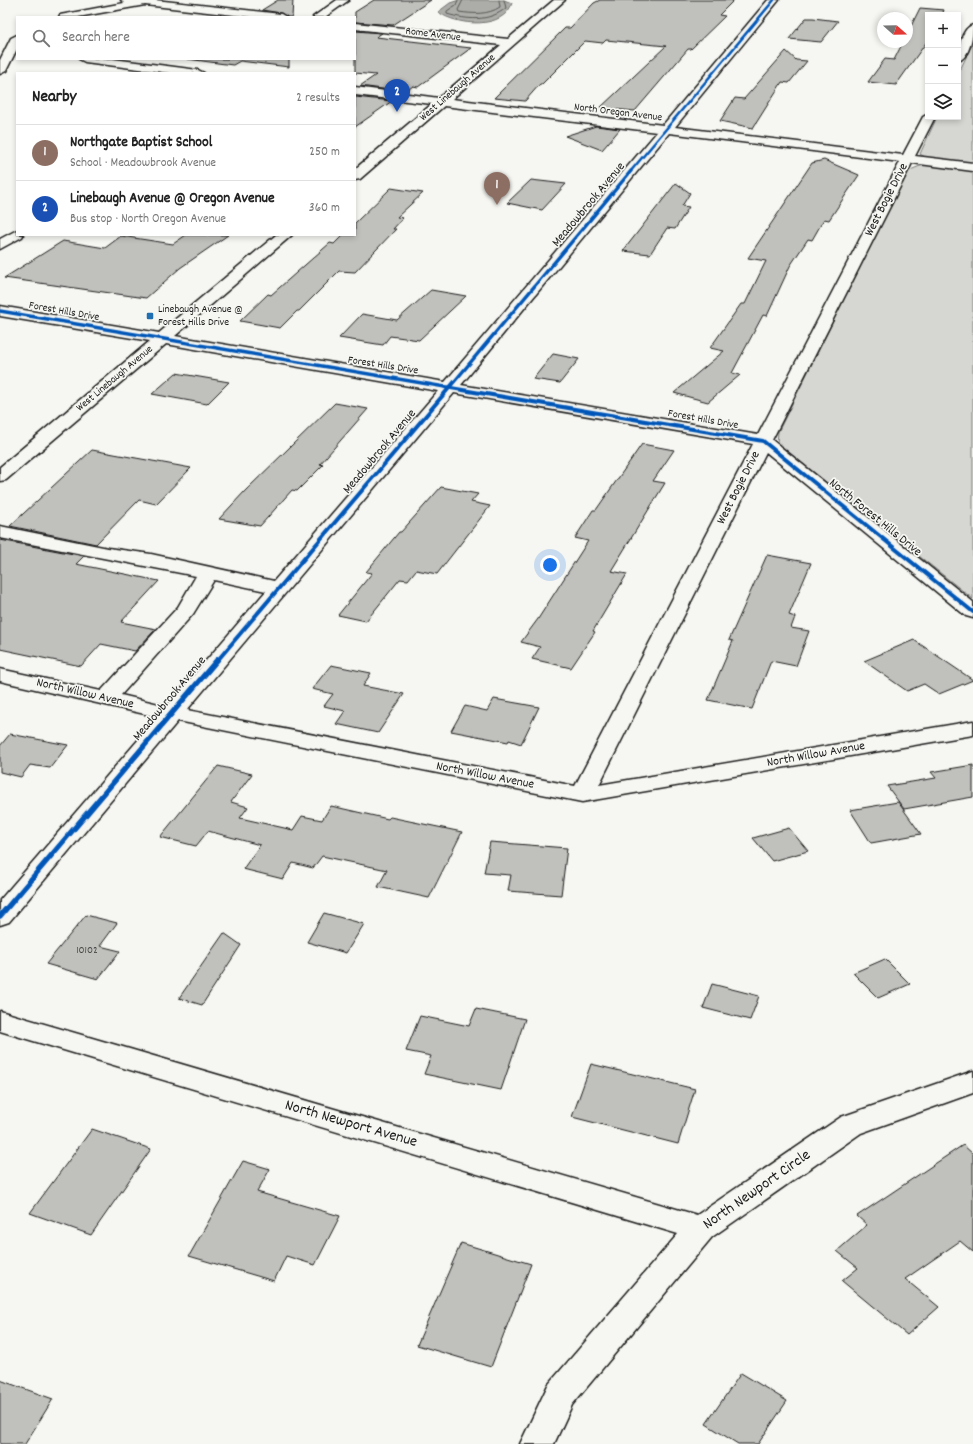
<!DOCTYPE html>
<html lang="en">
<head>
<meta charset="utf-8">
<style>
	body { margin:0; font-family:Dekko,sans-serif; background:#f6f6f6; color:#222 }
	.controls { position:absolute; right:12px; top:12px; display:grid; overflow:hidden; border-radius:0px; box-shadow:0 2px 6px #0003 }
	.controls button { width:36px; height:36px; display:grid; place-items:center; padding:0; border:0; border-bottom:1px solid #e0e0e0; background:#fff; color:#222; font:20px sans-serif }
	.compass { position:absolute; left:877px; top:12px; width:36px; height:36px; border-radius:50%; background:#fff; box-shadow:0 2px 6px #0003; rotate:110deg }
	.you { position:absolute; left:550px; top:565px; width:14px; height:14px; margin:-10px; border:3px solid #fff; border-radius:50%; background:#1a73e8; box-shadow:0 0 0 6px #1a73e833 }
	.badge { display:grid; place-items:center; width:26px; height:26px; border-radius:50%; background:#0f766e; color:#fff; font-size:13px; font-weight:700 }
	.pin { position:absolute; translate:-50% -33px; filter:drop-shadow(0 1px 2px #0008) }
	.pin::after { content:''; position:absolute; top:21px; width:14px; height:12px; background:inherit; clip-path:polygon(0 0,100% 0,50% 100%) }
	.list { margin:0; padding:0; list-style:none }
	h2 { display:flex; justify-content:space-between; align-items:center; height:52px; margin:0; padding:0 16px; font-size:17px }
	h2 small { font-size:13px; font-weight:400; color:#767676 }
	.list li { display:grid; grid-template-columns:26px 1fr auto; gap:12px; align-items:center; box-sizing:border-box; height:56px; padding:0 16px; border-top:1px solid #e0e0e0 }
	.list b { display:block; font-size:15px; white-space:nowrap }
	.list p { margin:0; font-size:13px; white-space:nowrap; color:#767676 }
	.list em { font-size:13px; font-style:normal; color:#767676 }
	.icon { flex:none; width:22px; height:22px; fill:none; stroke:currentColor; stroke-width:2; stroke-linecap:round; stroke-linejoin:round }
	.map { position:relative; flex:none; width:973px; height:1444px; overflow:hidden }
	.search { position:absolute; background:#fff; box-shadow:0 2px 6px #0003; left:16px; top:16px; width:340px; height:44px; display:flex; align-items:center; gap:10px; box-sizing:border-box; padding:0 14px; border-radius:0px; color:#767676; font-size:15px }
	.panel { position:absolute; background:#fff; box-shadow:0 2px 6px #0003; left:16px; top:72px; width:340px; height:164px; border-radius:0px }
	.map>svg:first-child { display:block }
	.green { fill:#d6d6d2; stroke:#797977 }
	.water { fill:#acaca9; stroke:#727271 }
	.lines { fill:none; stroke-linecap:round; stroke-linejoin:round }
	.shore { stroke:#565654; stroke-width:1 }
	.building { fill:#c0c0bd; stroke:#1c1c1c }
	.minor-casing { stroke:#1c1c1c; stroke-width:3 }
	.minor { fill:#f6f6f2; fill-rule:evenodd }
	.cycleway-far3-casing { stroke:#f6f6f2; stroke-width:4 }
	.cycleway-far2-casing { stroke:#f6f6f2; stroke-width:5 }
	.cycleway-far1-casing { stroke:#f6f6f2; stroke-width:6 }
	.cycleway-casing { stroke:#f6f6f2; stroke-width:8 }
	.cycleway-far3 { stroke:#0057b8; stroke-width:2.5 }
	.cycleway-far2 { stroke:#0057b8; stroke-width:3.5 }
	.cycleway-far1 { stroke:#0057b8; stroke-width:4 }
	.cycleway { stroke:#0057b8; stroke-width:5.5 }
	.poi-dot { fill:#1f6fb2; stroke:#f6f6f2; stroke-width:1.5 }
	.labels { text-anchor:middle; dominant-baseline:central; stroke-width:3.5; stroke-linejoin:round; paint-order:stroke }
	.far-street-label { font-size:11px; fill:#1c1c1c; stroke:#f6f6f2 }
	.far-poi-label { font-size:11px; fill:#1c1c1c; stroke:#f6f6f2; text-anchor:start }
	.number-label { font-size:11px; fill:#454544 }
	.street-label { font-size:13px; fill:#1c1c1c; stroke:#f6f6f2 }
	.near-street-label { font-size:16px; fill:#1c1c1c; stroke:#f6f6f2 }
</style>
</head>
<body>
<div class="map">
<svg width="973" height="1444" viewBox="0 0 973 1444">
	<rect width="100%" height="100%" fill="#f6f6f2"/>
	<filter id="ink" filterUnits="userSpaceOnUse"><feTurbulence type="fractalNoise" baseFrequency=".025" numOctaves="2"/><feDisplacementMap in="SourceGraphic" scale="8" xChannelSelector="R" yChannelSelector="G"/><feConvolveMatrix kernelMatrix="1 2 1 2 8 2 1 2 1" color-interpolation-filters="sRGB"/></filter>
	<g filter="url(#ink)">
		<path class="green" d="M 973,43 L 973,164 L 928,159 L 920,154 L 937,117 L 958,117 L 958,74 Z
			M 930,165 L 973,171 L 973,599 L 777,443 L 778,432 L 908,171 L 920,166 Z"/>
		<path class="water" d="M 459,0 L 504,0 L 512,3 C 504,30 457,26 438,12 L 450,3 Z"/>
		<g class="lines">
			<path class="shore" d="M 458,0 L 456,5 L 447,11 L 447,14 C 467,20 489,22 506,8 L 504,0
				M 463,0 L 458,10 L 459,12 C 473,14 488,15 500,7 L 499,0"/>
		</g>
		<path class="building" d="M 278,0 L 293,0 L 292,17 L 287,17 L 281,13 L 262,10 Z
			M 374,0 L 431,0 L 393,25 L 355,22 L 355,12 Z
			M 600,0 L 734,0 L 719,15 L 725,16 L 691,49 L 688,49 L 635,111 L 600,108 L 666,46 L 606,40 L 603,43 L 585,41 L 542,84 L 540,84 L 525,101 L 494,98 L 565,28 L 570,28 L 594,3 Z
			M 920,8 L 944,10 L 942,15 L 928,15 L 928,40 L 896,85 L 868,82 L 885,59 L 894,60 L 903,42 L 907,42 L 907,34 Z
			M 806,18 L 813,18 L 838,21 L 821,42 L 789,39 Z
			M 355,31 L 382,33 L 376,37 L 471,48 L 418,87 L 413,86 L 405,92 L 360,86 L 376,75 L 355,73 Z
			M 786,51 L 796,60 L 807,61 L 789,83 L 782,82 L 753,128 L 720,121 L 735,98 L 744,99 Z
			M 187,59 L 289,59 L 289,67 L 240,61 L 233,65 Z
			M 355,97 L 392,101 L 355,127 Z
			M 596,126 L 620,129 L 602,150 L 565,136 Z
			M 824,160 L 859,175 L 829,220 L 824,219 L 812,240 L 808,239 L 790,266 L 767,316 L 763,315 L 732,373 L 740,375 L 708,402 L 674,393 L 724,351 L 710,348 L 741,304 L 745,304 L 766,261 L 748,258 L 812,163 Z
			M 531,180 L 566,184 L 542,210 L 507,203 Z
			M 676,183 L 690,193 L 682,206 L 689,207 L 675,229 L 667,228 L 650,254 L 623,251 Z
			M 391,188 L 423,193 L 397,217 L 403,218 L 393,229 L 396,229 L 355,272 L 339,271 L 299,311 L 297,311 L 280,328 L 240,321 L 268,294 L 271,295 L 330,243 L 334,244 L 343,235 L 355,235 L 355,223 Z
			M 186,235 L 228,235 L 180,268 L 146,298 L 4,278 L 63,241 L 105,248 L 121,236 L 173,244 Z
			M 431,290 L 466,296 L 419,340 L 390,336 L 383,345 L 339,338 L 362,314 L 397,320 Z
			M 553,354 L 579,359 L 560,383 L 533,379 Z
			M 176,373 L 229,382 L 207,404 L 152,394 Z
			M 335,403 L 368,409 L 320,464 L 323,465 L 297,491 L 292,490 L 260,526 L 219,519 L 245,491 Z
			M 642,444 L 674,450 L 653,481 L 665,483 L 611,571 L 627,574 L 593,631 L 595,632 L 571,668 L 532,659 L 540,647 L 521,642 L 538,619 L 588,541 L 575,538 L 593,510 L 596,510 Z
			M 92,450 L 191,468 L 156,504 L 139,500 L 96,544 L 10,526 Z
			M 441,487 L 478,494 L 471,502 L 490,506 L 437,574 L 416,570 L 408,580 L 400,579 L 366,621 L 338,615 L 372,573 L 366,572 L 399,532 L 401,532 Z
			M 0,540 L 84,556 L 76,564 L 159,581 L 121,622 L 156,629 L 135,651 L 101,644 L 81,666 L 0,649 Z
			M 767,555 L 811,563 L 789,615 L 795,617 L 791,628 L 809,631 L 796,666 L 771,661 L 752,709 L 708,700 L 733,641 L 729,640 Z
			M 914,640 L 973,680 L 939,694 L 924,684 L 907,691 L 864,661 Z
			M 331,665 L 371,673 L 363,686 L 404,694 L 378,733 L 336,724 L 345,711 L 324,706 L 333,694 L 312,689 Z
			M 494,699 L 539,707 L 521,744 L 509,740 L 508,742 L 451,731 L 465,706 L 487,711 Z
			M 10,734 L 68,745 L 50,768 L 30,765 L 21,777 L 0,772 L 0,746 Z
			M 973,765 L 973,797 L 904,809 L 887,786 L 936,778 L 931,772 Z
			M 218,766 L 252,774 L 231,802 L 248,807 L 240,818 L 293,830 L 302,816 L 322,820 L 331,806 L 388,819 L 390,817 L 462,832 L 429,898 L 378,887 L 387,870 L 322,856 L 313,868 L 293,863 L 283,879 L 243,869 L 260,845 L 208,831 L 196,846 L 160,837 Z
			M 898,802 L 921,834 L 871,843 L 850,810 Z
			M 789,828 L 808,851 L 772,861 L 753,838 Z
			M 490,842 L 567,848 L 561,895 L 508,891 L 511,875 L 484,873 Z
			M 324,913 L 364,924 L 346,953 L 307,942 Z
			M 86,915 L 117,923 L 100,946 L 120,951 L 98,979 L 46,964 Z
			M 224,933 L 241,945 L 202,1005 L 179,998 Z
			M 885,959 L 910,984 L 878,998 L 853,973 Z
			M 712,984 L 759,996 L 750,1020 L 703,1008 Z
			M 476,1009 L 525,1019 L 501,1090 L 424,1074 L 431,1056 L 406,1051 L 420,1016 L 469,1026 Z
			M 591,1064 L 695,1089 L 678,1144 L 572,1117 Z
			M 92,1129 L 151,1149 L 91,1235 L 30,1213 Z
			M 963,1145 L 973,1154 L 973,1252 L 960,1241 L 905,1279 L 939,1307 L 907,1335 L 842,1281 L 858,1268 L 837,1251 L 867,1225 L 857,1216 Z
			M 243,1161 L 270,1169 L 257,1192 L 340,1216 L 315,1265 L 286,1256 L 274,1281 L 189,1256 Z
			M 461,1243 L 531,1264 L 491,1367 L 417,1345 Z
			M 741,1373 L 787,1401 L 758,1444 L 738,1444 L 706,1424 Z
			M 0,1380 L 53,1399 L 25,1444 L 0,1444 Z"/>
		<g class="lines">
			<g class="minor-casing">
				<path id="minor" d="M 121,0 L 155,0 L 281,14 L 286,17 L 252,17 L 145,5 L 78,17 L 59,17 L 60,15 L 124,3 Z
					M 337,0 L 349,0 L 325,17 L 313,17 Z
					M 554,0 L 565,0 L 452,99 L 663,125 L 768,0 L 779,0 L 675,127 L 903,155 L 923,117 L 928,114 L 928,117 L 935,117 L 915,156 L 973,163 L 973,171 L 912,163 L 772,440 L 973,602 L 973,618 L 966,616 L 766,452 L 599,785 L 973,721 L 973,735 L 582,802 L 178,721 L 9,922 L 0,925 L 0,900 L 158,717 L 0,681 L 0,669 L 101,691 L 178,607 L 196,576 L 0,538 L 0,526 L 108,548 L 151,554 L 274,581 L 438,391 L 166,344 L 6,480 L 0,481 L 0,467 L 150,341 L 0,316 L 0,306 L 159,333 L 276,235 L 292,235 L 175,336 L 445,382 L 657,132 L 444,106 L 360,179 L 355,180 L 355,169 L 432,104 L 355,95 L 355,87 L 439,98 L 501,45 L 355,29 L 355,23 L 508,39 ZM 669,133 L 900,162 L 758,435 L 461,385 ZM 454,393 L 753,444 L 575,786 L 187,710 ZM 214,580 L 266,591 L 167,706 L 121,695 L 193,614 Z
					M 973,25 C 973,35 970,58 958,61 C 958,51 961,28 973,25 Z
					M 17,35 L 17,49 L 6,71 L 0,74 L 0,60 L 11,38 Z
					M 79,59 L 113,59 L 198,70 L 204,73 L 170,73 L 85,62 Z
					M 17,230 L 17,235 L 23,235 L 22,237 L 0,249 L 0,239 Z
					M 0,1011 L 697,1215 L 841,1117 L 973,1071 L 973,1093 L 861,1133 L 712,1237 L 572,1405 L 554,1444 L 520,1444 L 548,1385 L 678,1234 L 0,1031 Z"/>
			</g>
			<use href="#minor" class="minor"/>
			<g class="cycleway-far3-casing">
				<path id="cycleway-far3" d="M 630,172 L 774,0"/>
			</g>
			<g class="cycleway-far2-casing">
				<path id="cycleway-far2" d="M 0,311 L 451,388
					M 449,388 L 631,171"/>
			</g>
			<g class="cycleway-far1-casing">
				<path id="cycleway-far1" d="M 445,387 L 763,441 L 973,612
					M 217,661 L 450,387"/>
			</g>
			<g class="cycleway-casing">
				<path id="cycleway" d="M 0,916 L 217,660"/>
			</g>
			<use href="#cycleway-far3" class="cycleway-far3"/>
			<use href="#cycleway-far2" class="cycleway-far2"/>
			<use href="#cycleway-far1" class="cycleway-far1"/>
			<use href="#cycleway" class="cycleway"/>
		</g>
	</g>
	<rect class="poi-dot" x="146" y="312" width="8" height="8" rx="2"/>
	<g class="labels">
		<g class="far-street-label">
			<text transform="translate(433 35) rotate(7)">Rome Avenue</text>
			<text transform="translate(458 88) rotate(-41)">West Linebaugh Avenue</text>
			<text transform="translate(618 113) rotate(7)">North Oregon Avenue</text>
			<text transform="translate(64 312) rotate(10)">Forest Hills Drive</text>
			<text transform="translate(383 366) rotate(9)">Forest Hills Drive</text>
			<text transform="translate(115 379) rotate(-40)">West Linebaugh Avenue</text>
			<text transform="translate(703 420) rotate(10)">Forest Hills Drive</text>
		</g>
		<g class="far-poi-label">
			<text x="158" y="310">Linebaugh Avenue @<tspan x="158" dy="13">Forest Hills Drive</tspan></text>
		</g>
		<g class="number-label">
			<text x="87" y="951">10102</text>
		</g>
		<g class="street-label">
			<text transform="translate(887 200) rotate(-63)">West Bogie Drive</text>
			<text transform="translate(589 205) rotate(-50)">Meadowbrook Avenue</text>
			<text transform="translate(380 452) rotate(-50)">Meadowbrook Avenue</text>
			<text transform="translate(739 488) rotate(-63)">West Bogie Drive</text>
			<text transform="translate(875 518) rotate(39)">North Forest Hills Drive</text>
			<text transform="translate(85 694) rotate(13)">North Willow Avenue</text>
			<text transform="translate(170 699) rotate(-50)">Meadowbrook Avenue</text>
			<text transform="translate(816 755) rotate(-10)">North Willow Avenue</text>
			<text transform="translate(485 776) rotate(11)">North Willow Avenue</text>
		</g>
		<g class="near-street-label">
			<text transform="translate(351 1124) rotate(16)">North Newport Avenue</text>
			<text transform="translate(757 1190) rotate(-35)">North Newport Circle</text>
		</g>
	</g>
</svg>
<div class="controls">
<button>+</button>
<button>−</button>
<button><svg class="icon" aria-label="layers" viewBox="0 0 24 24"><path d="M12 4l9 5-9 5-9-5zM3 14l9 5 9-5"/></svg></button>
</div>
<svg class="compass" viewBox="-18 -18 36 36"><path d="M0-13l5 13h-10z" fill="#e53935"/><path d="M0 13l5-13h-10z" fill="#767676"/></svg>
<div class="you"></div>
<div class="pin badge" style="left:497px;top:205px;background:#8d6e63">1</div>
<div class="pin badge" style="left:397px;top:112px;background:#1a4fb4">2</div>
<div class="search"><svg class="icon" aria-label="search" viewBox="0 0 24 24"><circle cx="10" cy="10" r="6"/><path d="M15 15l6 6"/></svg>Search here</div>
<section class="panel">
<h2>Nearby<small>2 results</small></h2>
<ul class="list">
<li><span class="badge" style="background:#8d6e63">1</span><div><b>Northgate Baptist School</b><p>School · Meadowbrook Avenue</p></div><em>250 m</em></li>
<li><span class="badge" style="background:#1a4fb4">2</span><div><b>Linebaugh Avenue @ Oregon Avenue</b><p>Bus stop · North Oregon Avenue</p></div><em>360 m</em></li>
</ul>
</section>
</div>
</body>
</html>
